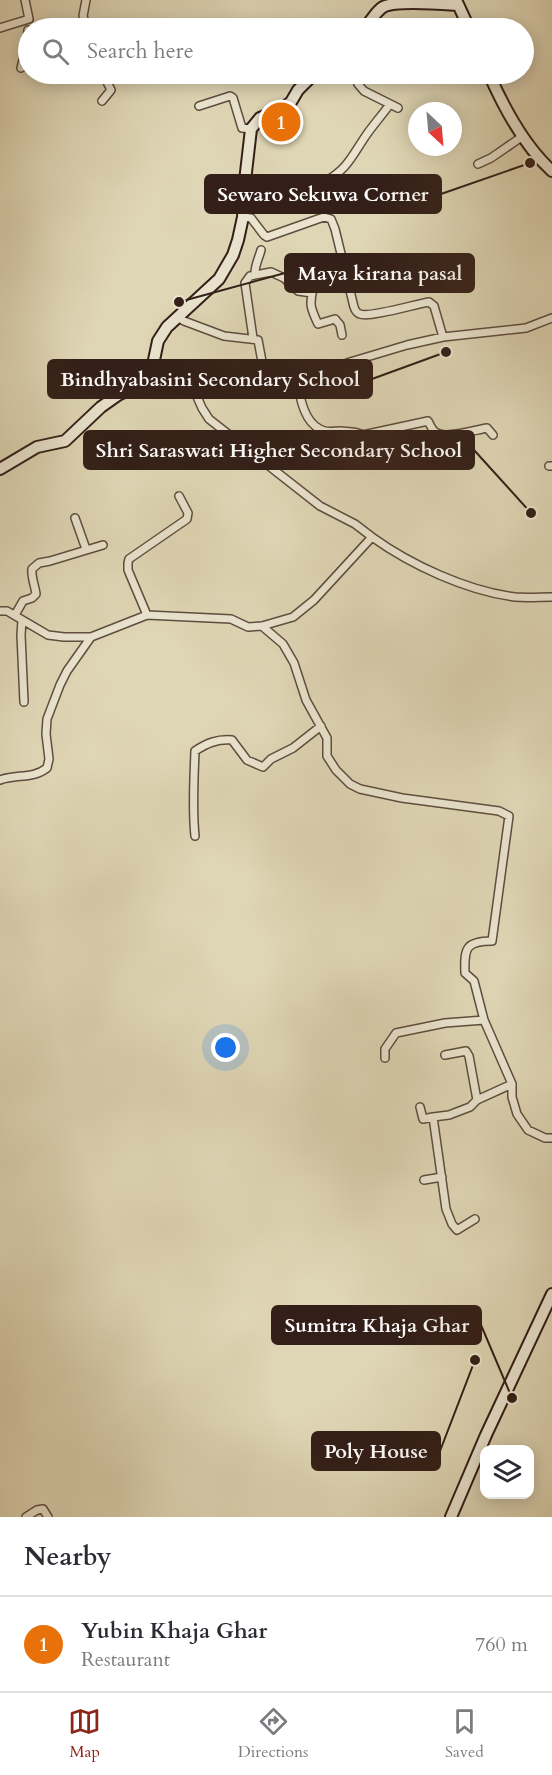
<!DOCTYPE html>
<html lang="en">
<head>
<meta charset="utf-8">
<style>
	body { margin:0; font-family:Cardo,serif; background:#f2f2f3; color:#2b2b33 }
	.controls { position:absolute; right:18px; bottom:18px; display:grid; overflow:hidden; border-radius:12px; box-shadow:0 3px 15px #0003 }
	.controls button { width:54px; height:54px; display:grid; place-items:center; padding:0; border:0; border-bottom:2px solid #e1e1e2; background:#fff; color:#2b2b33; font:30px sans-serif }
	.compass { position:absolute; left:408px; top:102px; width:54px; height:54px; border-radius:50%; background:#fff; box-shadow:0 3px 15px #0003; rotate:154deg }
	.you { position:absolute; left:226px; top:1048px; width:21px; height:21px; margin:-15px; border:4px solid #fff; border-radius:50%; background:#1a73e8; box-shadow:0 0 0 9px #1a73e833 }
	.badge { display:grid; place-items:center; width:39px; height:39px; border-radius:50%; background:#8f2418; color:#fff; font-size:20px; font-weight:700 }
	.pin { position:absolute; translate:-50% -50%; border:3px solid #fff; box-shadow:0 2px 6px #0006 }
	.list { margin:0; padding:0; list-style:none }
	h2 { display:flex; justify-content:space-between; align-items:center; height:78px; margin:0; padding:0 24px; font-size:26px }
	h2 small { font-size:20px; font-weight:400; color:#7c7c81 }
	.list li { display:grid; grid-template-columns:39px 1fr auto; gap:18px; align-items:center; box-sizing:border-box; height:96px; padding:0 24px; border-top:2px solid #e1e1e2 }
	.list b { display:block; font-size:22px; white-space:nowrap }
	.list p { margin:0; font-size:20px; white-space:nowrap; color:#7c7c81 }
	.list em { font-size:20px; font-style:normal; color:#7c7c81 }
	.icon { flex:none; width:33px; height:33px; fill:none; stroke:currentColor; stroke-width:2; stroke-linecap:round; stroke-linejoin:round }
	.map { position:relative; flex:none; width:552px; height:1517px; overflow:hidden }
	.search { position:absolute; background:#fff; box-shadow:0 3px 15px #0003; left:18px; right:18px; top:18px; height:66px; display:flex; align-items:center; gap:15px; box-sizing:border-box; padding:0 21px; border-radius:33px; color:#7c7c81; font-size:22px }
	.sheet { height:174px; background:#fff }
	nav { display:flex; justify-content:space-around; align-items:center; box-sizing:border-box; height:84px; border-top:2px solid #e1e1e2; background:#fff; font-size:16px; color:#7c7c81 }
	nav a { display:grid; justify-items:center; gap:3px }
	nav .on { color:#8f2418 }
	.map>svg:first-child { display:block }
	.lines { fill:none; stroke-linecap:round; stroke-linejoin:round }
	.street-casing { stroke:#5e4d3f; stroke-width:10 }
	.secondary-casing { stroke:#331f18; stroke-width:14 }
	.street { stroke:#eae4cf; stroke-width:7 }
	.secondary { stroke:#eae4cf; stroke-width:10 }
	.leader { fill:none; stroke:#331f18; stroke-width:2 }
	.callout-dot { fill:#331f18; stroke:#eae4cf; stroke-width:2 }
	.callout { fill:#331f18; stroke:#331f18; stroke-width:2 }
	.callout-label { font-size:20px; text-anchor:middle; font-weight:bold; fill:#fff }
</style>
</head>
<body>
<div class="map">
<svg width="552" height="1517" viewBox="0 0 552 1517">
	<rect width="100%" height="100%" fill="#dfd6b5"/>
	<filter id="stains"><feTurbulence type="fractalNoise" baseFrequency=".00333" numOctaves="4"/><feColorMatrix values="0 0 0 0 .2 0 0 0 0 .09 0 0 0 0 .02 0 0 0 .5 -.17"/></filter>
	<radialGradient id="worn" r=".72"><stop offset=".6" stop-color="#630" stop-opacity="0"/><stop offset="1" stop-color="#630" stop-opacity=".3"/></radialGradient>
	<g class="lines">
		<g class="street-casing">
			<path id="street" d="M 86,0 L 83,16 L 87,28
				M 0,28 L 29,19 L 25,0
				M 21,68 L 27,45 L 28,30
				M 355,74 L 358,84 L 364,91 L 398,108
				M 102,101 L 111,90 L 103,74
				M 199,106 L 230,96 L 233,98 L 242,128 L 251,129
				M 478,164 L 491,158 L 523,136
				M 323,183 C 349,168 351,157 367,134 C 374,124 383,114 390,104
				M 243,217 L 251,218 L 264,235 L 267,237 L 318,219 L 324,217 L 331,219 L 335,229 L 354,307 C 355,310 356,313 360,314 C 369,318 416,304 429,302 L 434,306 L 443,337
				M 255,275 C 254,267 259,258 261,250
				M 177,317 L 184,321 L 224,336 L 258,340 L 266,383
				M 342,335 L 340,325 L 335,319 L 318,324 C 311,309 309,305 313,289 L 347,278
				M 253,338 L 245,283 L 250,276 L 271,272 L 284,278 L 298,291 L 312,293
				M 150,379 C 168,396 172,389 194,390 L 197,387 L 220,384 L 298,383 L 350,362 L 407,345 L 443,337 L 526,328 L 552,318
				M 298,383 C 300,400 305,426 325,431 C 329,432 335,431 340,431 C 348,432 355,431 363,435 L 428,421 C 431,426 432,431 437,433 C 446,439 475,430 487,428 L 493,435
				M 194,390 L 202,408 L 209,419 L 320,506 L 355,524 L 372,537
				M 549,466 L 552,466
				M 75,518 L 86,549
				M 0,611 L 7,611 L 48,635 L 64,637 L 91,637 L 147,615 L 231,619 L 248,627 L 262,626 L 293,617 L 314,600 L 372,537 C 411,565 467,591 515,597 C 527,598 540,597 552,597
				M 15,615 L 23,601 L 32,598 L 36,594 C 35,586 31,577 32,569 L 39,563 L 50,561 L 103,545
				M 147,615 L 128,570 L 128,563 L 129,559 L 187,519 L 188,513 L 179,496
				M 22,620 L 21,635 L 24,702
				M 262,626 L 283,644 L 294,663 L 306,700 L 327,738 L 327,756 L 336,770 L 350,784 L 360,789 L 402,798 L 499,811 L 509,816 L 492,941 C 466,941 464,948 465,973 L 474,981 L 484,1020 L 512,1084 L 512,1097 L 517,1114 L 528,1130 L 545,1138 L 552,1138
				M 0,780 C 16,774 33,779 47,768 L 49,759 L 46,734 L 47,719 L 60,685 L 67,671 L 91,637
				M 195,836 C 192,808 194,780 195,751 C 207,743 217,739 232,740 L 247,760 L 263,767 L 271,759 L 293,748 L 321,726
				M 445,1055 L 466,1051 L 469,1056 L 477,1100
				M 385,1058 L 385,1049 L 396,1033 L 445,1023 L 484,1020
				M 420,1107 L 423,1119 L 433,1117
				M 424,1180 L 442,1177
				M 475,1219 L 457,1230 L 452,1224 L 446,1209 L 433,1117 L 449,1115 L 470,1107 L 477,1100 L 512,1084
				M 26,1517 L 37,1510 L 43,1509 L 48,1517"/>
		</g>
		<g class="secondary-casing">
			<path id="secondary" d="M 456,0 L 469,28
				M 364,28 C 371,22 375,12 383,7 C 395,0 443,4 458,5
				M 489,74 C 504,108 524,146 552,171
				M 0,469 L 37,447 L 65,441 L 101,407 L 118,395 L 150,379 L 158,341 L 167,327 L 219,279 L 233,255 L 238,240 L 243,217 L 245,181 L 251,129 L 260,118 L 283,108 L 291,102 L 298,90 L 314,74
				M 451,1517 L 486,1435 L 552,1294"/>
		</g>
		<use href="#street" class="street"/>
		<use href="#secondary" class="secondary"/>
	</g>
	<path class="leader" d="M530 163L441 194M179 302L285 273M446 352L372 379M531 513L474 450M512 1398L481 1325M475 1360L440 1451"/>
	<g class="callout-dot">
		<circle cx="530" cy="163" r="6"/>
		<circle cx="179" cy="302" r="6"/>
		<circle cx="446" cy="352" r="6"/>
		<circle cx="531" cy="513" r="6"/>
		<circle cx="512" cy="1398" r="6"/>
		<circle cx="475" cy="1360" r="6"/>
	</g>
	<g class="callout">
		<rect x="205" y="175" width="236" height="38" rx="6"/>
		<rect x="285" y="254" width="189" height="38" rx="6"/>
		<rect x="48" y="360" width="324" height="38" rx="6"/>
		<rect x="84" y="431" width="390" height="38" rx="6"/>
		<rect x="272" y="1306" width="209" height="38" rx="6"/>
		<rect x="312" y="1432" width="128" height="38" rx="6"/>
	</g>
	<g class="callout-label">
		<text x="323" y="201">Sewaro Sekuwa Corner</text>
		<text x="380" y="280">Maya kirana pasal</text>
		<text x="210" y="386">Bindhyabasini Secondary School</text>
		<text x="279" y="457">Shri Saraswati Higher Secondary School</text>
		<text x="377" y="1332">Sumitra Khaja Ghar</text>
		<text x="376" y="1458">Poly House</text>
	</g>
	<rect width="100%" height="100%" filter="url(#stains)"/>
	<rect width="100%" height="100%" fill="url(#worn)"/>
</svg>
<div class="controls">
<button><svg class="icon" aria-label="layers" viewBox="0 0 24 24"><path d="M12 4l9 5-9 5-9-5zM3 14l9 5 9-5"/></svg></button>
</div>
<svg class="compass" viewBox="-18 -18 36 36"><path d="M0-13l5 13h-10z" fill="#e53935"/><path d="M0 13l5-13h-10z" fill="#7c7c81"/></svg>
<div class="you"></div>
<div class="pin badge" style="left:281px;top:122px;background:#e8710a">1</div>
<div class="search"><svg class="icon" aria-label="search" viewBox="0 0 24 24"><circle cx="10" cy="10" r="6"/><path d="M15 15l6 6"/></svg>Search here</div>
</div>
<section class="sheet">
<h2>Nearby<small></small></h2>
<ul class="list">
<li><span class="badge" style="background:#e8710a">1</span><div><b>Yubin Khaja Ghar</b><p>Restaurant</p></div><em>760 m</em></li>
</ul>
</section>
<nav>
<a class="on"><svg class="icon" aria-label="map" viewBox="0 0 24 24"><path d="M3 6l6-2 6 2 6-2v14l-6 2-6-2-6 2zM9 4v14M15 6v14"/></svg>Map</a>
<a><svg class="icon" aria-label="directions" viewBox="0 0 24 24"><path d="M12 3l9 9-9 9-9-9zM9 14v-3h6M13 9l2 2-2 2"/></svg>Directions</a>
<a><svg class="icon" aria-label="saved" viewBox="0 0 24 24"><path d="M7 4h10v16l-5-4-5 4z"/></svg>Saved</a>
</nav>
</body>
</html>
